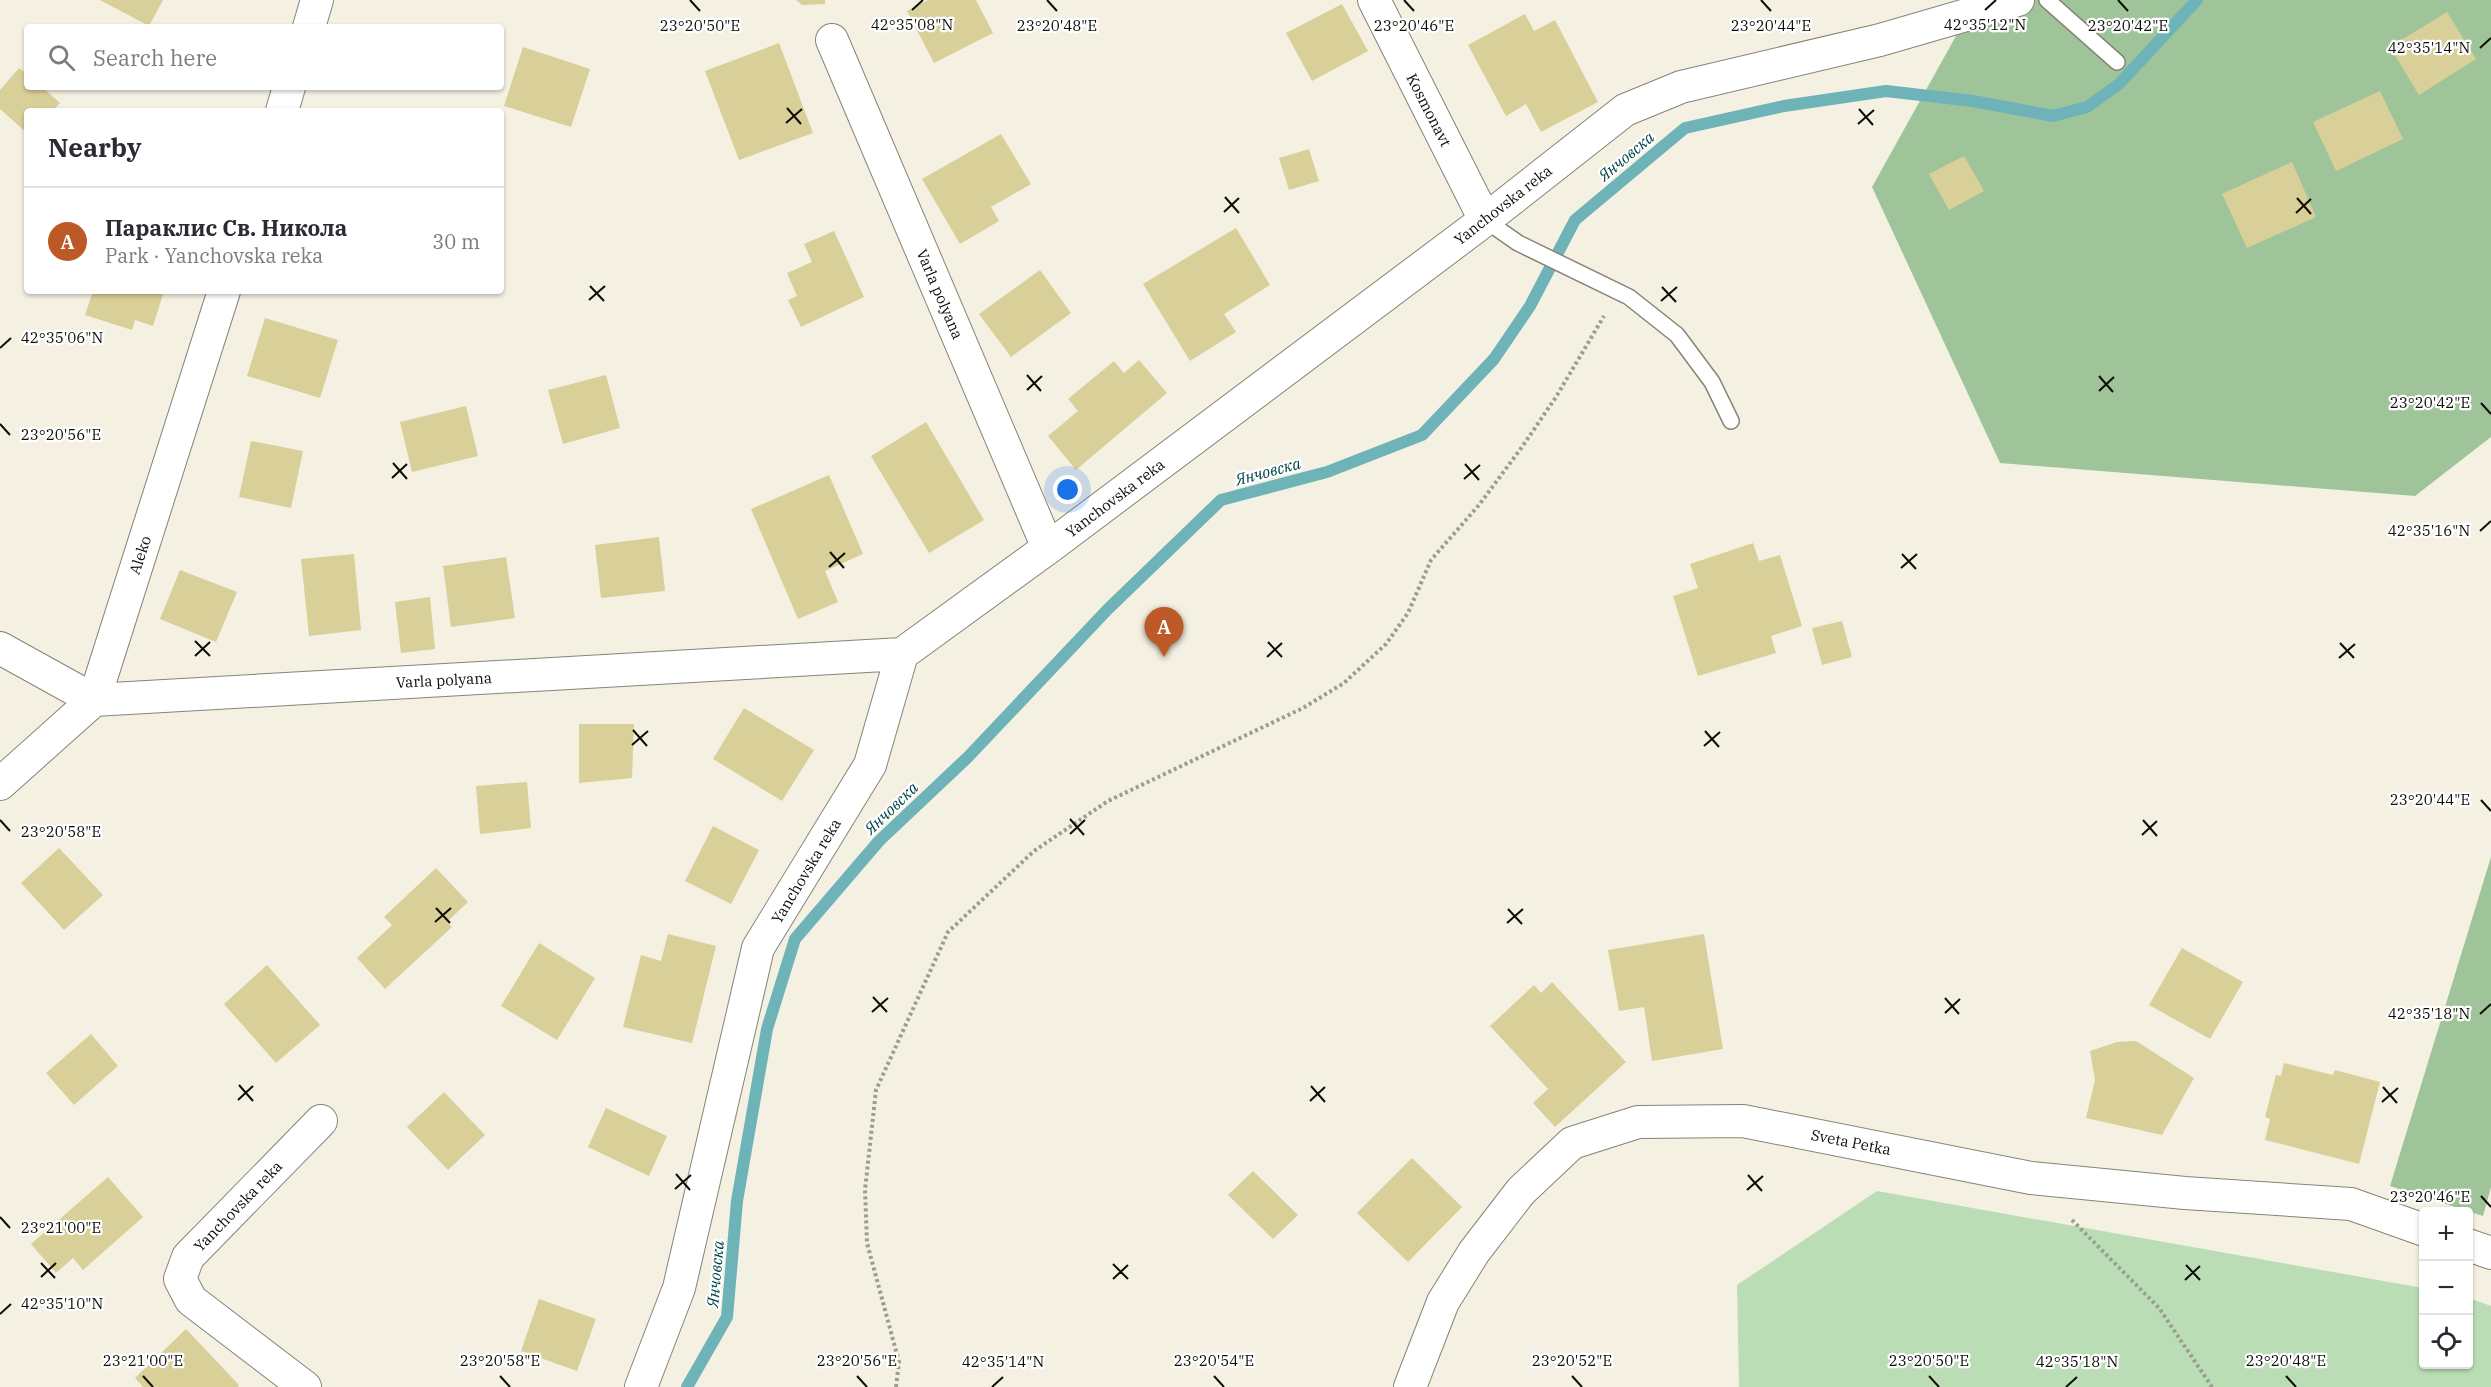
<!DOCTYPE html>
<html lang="en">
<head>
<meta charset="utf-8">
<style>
	body { margin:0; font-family:"IBM Plex Serif",serif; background:#f7f7f7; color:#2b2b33 }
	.controls { position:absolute; right:18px; bottom:18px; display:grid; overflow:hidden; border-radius:6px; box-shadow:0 2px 4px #0004 }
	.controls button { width:54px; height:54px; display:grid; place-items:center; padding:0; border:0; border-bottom:2px solid #e1e1e2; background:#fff; color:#2b2b33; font:30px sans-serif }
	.you { position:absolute; left:1068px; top:490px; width:21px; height:21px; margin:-15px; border:4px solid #fff; border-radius:50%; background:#1a73e8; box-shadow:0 0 0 9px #1a73e833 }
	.badge { display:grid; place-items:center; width:39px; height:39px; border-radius:50%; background:#bd5926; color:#fff; font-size:20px; font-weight:700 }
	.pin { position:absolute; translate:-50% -50px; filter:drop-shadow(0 2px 3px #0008) }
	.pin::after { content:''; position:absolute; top:32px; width:21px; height:18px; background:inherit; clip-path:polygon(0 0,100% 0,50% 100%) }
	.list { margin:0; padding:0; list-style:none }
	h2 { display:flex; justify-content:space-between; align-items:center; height:78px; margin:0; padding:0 24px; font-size:26px }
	h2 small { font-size:20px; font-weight:400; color:#7c7c81 }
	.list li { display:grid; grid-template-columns:39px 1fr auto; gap:18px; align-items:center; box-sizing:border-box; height:108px; padding:0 24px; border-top:2px solid #e1e1e2 }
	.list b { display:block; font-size:22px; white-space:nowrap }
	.list p { margin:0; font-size:20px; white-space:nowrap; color:#7c7c81 }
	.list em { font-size:20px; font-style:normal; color:#7c7c81 }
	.icon { flex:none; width:33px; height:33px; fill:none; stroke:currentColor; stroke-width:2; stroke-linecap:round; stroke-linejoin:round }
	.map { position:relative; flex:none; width:2491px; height:1387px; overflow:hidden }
	.search { position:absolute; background:#fff; box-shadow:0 2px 4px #0004; left:24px; top:24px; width:480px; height:66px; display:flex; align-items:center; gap:15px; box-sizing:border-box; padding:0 21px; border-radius:6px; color:#7c7c81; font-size:22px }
	.panel { position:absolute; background:#fff; box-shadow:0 2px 4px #0004; left:24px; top:108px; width:480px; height:186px; border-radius:6px }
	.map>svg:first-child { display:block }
	.green { fill:#bbddb5 }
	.forest { fill:#a0c49a }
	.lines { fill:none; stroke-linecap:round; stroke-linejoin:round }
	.stream { stroke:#6db3b8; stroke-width:12 }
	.building { fill:#d9cf99 }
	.lane-casing { stroke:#868477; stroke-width:18 }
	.street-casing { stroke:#868477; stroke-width:34 }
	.path { stroke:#9d9c91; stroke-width:4; stroke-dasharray:3 3; stroke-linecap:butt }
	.lane { stroke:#fff; stroke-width:15 }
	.street { stroke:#fff; stroke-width:32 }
	.ticks { fill:none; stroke:#0d0d08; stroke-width:2 }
	.labels { text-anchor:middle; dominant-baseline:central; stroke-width:4.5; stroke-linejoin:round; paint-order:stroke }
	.street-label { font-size:15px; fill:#0d0d08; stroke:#fff }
	.water-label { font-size:16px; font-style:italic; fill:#00454a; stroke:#fff }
	.ticks-label { font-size:15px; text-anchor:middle; fill:#0d0d08; stroke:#fff; stroke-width:4.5; stroke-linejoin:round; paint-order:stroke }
</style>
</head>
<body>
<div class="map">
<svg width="2491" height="1387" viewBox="0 0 2491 1387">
	<rect width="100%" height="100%" fill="#f4f1e3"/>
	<path class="green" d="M 1877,1191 L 2423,1288 L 2424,1364 L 2468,1364 L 2469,1298 L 2491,1306 L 2491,1387 L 1739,1387 L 1737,1285 Z"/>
	<path class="forest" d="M 1976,0 L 2491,0 L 2491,437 L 2415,496 L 2000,463 L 1872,187 Z
		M 2491,857 L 2491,1187 L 2483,1216 L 2390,1186 Z"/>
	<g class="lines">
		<path class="stream" d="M 687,1387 L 727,1317 L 737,1201 L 767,1029 L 795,939 L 879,841 L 968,757 L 1108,609 L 1221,500 L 1327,472 L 1422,435 L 1494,359 L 1530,306 L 1575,220 L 1685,128 L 1784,106 L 1886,91 L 1973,101 L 2053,116 L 2087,107 L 2119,84 L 2197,0"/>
	</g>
	<path class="building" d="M 100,0 L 163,0 L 149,26 Z
		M 796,0 L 825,0 L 825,4 L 802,5 Z
		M 928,0 L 976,0 L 993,33 L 934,63 L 907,11 Z
		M 1342,4 L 1368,51 L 1312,81 L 1286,33 Z
		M 2447,12 L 2476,59 L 2419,95 L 2390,47 Z
		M 1525,14 L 1534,31 L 1555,20 L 1598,102 L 1541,132 L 1526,104 L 1506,116 L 1468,45 Z
		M 779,43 L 813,133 L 739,160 L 705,71 Z
		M 523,47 L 590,69 L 571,127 L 504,106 Z
		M 19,68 L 27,74 L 27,87 L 42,87 L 60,103 L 53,111 L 27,111 L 27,133 L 0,109 L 0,90 Z
		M 2380,91 L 2403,139 L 2336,171 L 2313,122 Z
		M 1001,134 L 1031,184 L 991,207 L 999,221 L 960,244 L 922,179 Z
		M 1309,149 L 1319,181 L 1289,190 L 1279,158 Z
		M 1964,156 L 1984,191 L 1949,210 L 1929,174 Z
		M 2292,162 L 2316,217 L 2247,248 L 2222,194 Z
		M 1236,228 L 1270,285 L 1224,314 L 1236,332 L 1190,361 L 1143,284 Z
		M 834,231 L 864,297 L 801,327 L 788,300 L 797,296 L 787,273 L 812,262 L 804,244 Z
		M 1040,270 L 1071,313 L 1011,357 L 979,314 Z
		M 93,291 L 164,291 L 153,326 L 135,320 L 132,330 L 85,315 Z
		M 265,318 L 338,340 L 320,398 L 247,376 Z
		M 1139,360 L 1167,393 L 1076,470 L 1048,436 L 1078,411 L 1068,399 L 1114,361 L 1124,373 Z
		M 606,375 L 620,428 L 563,444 L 548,390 Z
		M 466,406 L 478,456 L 412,472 L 400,422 Z
		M 926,422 L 984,520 L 929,553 L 871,456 Z
		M 251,441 L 303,451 L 291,508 L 239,497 Z
		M 829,475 L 863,554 L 825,571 L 838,602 L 798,619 L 751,509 Z
		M 659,537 L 665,591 L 601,598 L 595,545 Z
		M 1753,543 L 1759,561 L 1780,555 L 1802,626 L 1771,636 L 1776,653 L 1698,676 L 1673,596 L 1698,588 L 1690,564 Z
		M 354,554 L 361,630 L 309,636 L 301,559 Z
		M 506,557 L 515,618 L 451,627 L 443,566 Z
		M 180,570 L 237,592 L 216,642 L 160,619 Z
		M 430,597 L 435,649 L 401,653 L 395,602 Z
		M 1842,621 L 1852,657 L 1822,665 L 1812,628 Z
		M 744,708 L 814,750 L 782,801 L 713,759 Z
		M 579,724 L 634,724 L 632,778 L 579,783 Z
		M 527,782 L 531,828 L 480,834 L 476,786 Z
		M 713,826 L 759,850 L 731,904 L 685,881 Z
		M 59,848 L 103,895 L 64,930 L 21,883 Z
		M 436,868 L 468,902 L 447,922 L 452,927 L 385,989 L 357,958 L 392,925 L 384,917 Z
		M 668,934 L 716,946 L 692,1043 L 623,1027 L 641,955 L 661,961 Z
		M 1704,934 L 1723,1049 L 1652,1061 L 1644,1007 L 1619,1011 L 1608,950 Z
		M 539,943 L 595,978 L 557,1040 L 501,1006 Z
		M 2182,948 L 2243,982 L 2210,1039 L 2149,1005 Z
		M 267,965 L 320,1025 L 276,1063 L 224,1004 Z
		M 1552,982 L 1626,1062 L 1555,1127 L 1533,1103 L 1548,1089 L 1490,1026 L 1534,985 L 1541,993 Z
		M 91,1034 L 118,1066 L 74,1105 L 46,1073 Z
		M 2136,1041 L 2194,1078 L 2162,1135 L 2086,1118 L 2095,1080 L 2090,1051 L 2117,1042 Z
		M 2284,1063 L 2333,1075 L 2335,1070 L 2380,1082 L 2359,1164 L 2265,1140 L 2270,1119 L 2265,1117 L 2276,1075 L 2281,1076 Z
		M 444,1092 L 485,1135 L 448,1170 L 407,1127 Z
		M 606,1108 L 667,1136 L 649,1176 L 588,1147 Z
		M 1412,1158 L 1462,1207 L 1408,1262 L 1357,1213 Z
		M 1253,1171 L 1298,1215 L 1273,1239 L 1228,1195 Z
		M 108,1177 L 143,1217 L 83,1270 L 73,1258 L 56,1273 L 31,1244 Z
		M 539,1299 L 596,1319 L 577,1371 L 521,1351 Z
		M 186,1329 L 239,1385 L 238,1387 L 143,1387 L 135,1378 Z"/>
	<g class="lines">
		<g class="lane-casing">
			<path id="lane" d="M 2047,0 L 2117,62
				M 1485,220 L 1518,243 L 1629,297 L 1677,335 L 1712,382 L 1731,421"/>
		</g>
		<g class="street-casing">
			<path id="street" d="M 1374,0 L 1485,220
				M 309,27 L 317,0
				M 832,40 L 1048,548
				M 282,111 L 289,87
				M 0,648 L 94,700 L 902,654
				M 0,784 L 94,700 L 224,291
				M 2468,1245 L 2491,1253
				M 305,1387 L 191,1300 L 180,1279 L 188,1257 L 321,1121
				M 641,1387 L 679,1288 L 758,948 L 870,765 L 902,654 L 1048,548 L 1485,220 L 1625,110 L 1681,87 L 1880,40 L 2018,0
				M 1410,1387 L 1443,1302 L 1474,1252 L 1521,1191 L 1572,1143 L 1638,1122 L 1743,1121 L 2031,1178 L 2185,1193 L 2351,1204 L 2424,1230"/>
		</g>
		<path class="path" d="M 2072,1220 L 2159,1308 L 2212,1387
			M 896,1387 L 899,1362 L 867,1243 L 865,1190 L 876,1090 L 948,932 L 1034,851 L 1108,801 L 1303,708 L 1344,683 L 1386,644 L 1408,613 L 1431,560 L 1479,505 L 1522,447 L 1556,397 L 1604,316"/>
		<use href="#lane" class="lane"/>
		<use href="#street" class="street"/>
	</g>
	<path class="ticks" d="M 690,0 L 700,11M 1047,0 L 1057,11M 1404,0 L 1414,11M 1761,0 L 1771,11M 2118,0 L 2128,11M 912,10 L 923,0M 1985,10 L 1996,0M 2480,48 L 2491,38M 787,108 L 801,124M 1859,109 L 1873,125M 786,123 L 802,109M 1858,124 L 1874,110M 1225,197 L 1239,213M 2297,198 L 2311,214M 1224,212 L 1239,198M 2296,213 L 2311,199M 590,286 L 604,301M 1662,287 L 1676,302M 589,300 L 605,286M 1661,301 L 1677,287M 0,348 L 11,338M 1027,375 L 1041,391M 2099,376 L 2113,392M 1027,390 L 1042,376M 2099,391 L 2114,377M 2481,403 L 2491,414M 0,424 L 10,435M 393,463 L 407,479M 1465,464 L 1479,480M 392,478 L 407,464M 1464,479 L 1480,465M 2480,531 L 2491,521M 830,552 L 844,568M 1902,554 L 1916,569M 829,567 L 845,553M 1901,568 L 1917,554M 195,641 L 210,656M 1268,642 L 1282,657M 2340,643 L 2354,658M 195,656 L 210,642M 1267,657 L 1282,643M 2339,658 L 2355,644M 633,730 L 647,746M 1705,731 L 1719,747M 632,745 L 648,731M 1704,746 L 1720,732M 2481,800 L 2491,811M 1070,819 L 1084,835M 0,820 L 10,831M 2143,820 L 2157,836M 1070,834 L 1085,820M 2142,835 L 2157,821M 436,908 L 450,923M 1508,909 L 1522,924M 435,922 L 451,908M 1507,923 L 1523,909M 873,997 L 887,1012M 1945,998 L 1959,1014M 872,1012 L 888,998M 1945,1013 L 1960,999M 2480,1014 L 2491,1004M 239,1085 L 253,1101M 1311,1086 L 1325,1102M 2383,1087 L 2397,1103M 238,1100 L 253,1086M 1310,1101 L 1325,1087M 2382,1102 L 2398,1088M 676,1174 L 690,1190M 1748,1175 L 1762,1191M 675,1189 L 691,1175M 1747,1190 L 1763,1176M 2481,1196 L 2491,1207M 0,1217 L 10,1228M 41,1263 L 55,1278M 1113,1264 L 1128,1279M 2186,1265 L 2200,1280M 41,1277 L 56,1263M 1113,1279 L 1128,1265M 2185,1280 L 2200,1266M 0,1314 L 11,1304M 143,1376 L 153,1387M 500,1376 L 510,1387M 857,1376 L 867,1387M 1214,1376 L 1224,1387M 1572,1376 L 1582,1387M 1929,1376 L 1939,1387M 2286,1376 L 2296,1387M 992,1387 L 1003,1377M 2066,1387 L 2077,1377"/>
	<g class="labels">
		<g class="street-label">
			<text transform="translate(1429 110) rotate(63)">Kosmonavt</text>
			<text transform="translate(1503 205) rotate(-38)">Yanchovska reka</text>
			<text transform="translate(940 294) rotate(67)">Varla polyana</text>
			<text transform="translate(1115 498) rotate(-37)">Yanchovska reka</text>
			<text transform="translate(140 555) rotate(-72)">Aleko</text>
			<text transform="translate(444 680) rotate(-3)">Varla polyana</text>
			<text transform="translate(806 871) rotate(-59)">Yanchovska reka</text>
			<text transform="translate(1851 1142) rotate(11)">Sveta Petka</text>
			<text transform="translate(238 1206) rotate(-46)">Yanchovska reka</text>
		</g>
		<g class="water-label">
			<text transform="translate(1626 156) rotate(-40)">Янчовска</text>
			<text transform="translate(1268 471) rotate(-15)">Янчовска</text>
			<text transform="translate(891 808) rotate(-44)">Янчовска</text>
			<text transform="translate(715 1274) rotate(-85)">Янчовска</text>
		</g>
	</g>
	<g class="ticks-label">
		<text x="912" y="30">42°35'08"N</text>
		<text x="1985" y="30">42°35'12"N</text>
		<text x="700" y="31">23°20'50"E</text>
		<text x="1057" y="31">23°20'48"E</text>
		<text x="1414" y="31">23°20'46"E</text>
		<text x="1771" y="31">23°20'44"E</text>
		<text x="2128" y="31">23°20'42"E</text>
		<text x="2429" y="53">42°35'14"N</text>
		<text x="62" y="343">42°35'06"N</text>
		<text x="2430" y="408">23°20'42"E</text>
		<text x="61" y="440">23°20'56"E</text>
		<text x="2429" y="536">42°35'16"N</text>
		<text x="2430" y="805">23°20'44"E</text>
		<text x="61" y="837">23°20'58"E</text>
		<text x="2429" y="1019">42°35'18"N</text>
		<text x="2430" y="1202">23°20'46"E</text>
		<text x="61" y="1233">23°21'00"E</text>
		<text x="62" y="1309">42°35'10"N</text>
		<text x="143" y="1366">23°21'00"E</text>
		<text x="500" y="1366">23°20'58"E</text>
		<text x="857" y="1366">23°20'56"E</text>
		<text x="1214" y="1366">23°20'54"E</text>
		<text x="1572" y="1366">23°20'52"E</text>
		<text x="1929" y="1366">23°20'50"E</text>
		<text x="2286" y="1366">23°20'48"E</text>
		<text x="1003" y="1367">42°35'14"N</text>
		<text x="2077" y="1367">42°35'18"N</text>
	</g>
</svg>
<div class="controls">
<button>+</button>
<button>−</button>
<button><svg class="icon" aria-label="locate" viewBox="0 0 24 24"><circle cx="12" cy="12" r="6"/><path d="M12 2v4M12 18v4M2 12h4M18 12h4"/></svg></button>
</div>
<div class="you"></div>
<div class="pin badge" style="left:1164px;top:657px">A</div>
<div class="search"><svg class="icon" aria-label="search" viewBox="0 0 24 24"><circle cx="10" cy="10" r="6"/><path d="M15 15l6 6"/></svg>Search here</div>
<section class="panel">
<h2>Nearby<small></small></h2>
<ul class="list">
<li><span class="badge">A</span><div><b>Параклис Св. Никола</b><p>Park · Yanchovska reka</p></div><em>30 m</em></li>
</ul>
</section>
</div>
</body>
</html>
